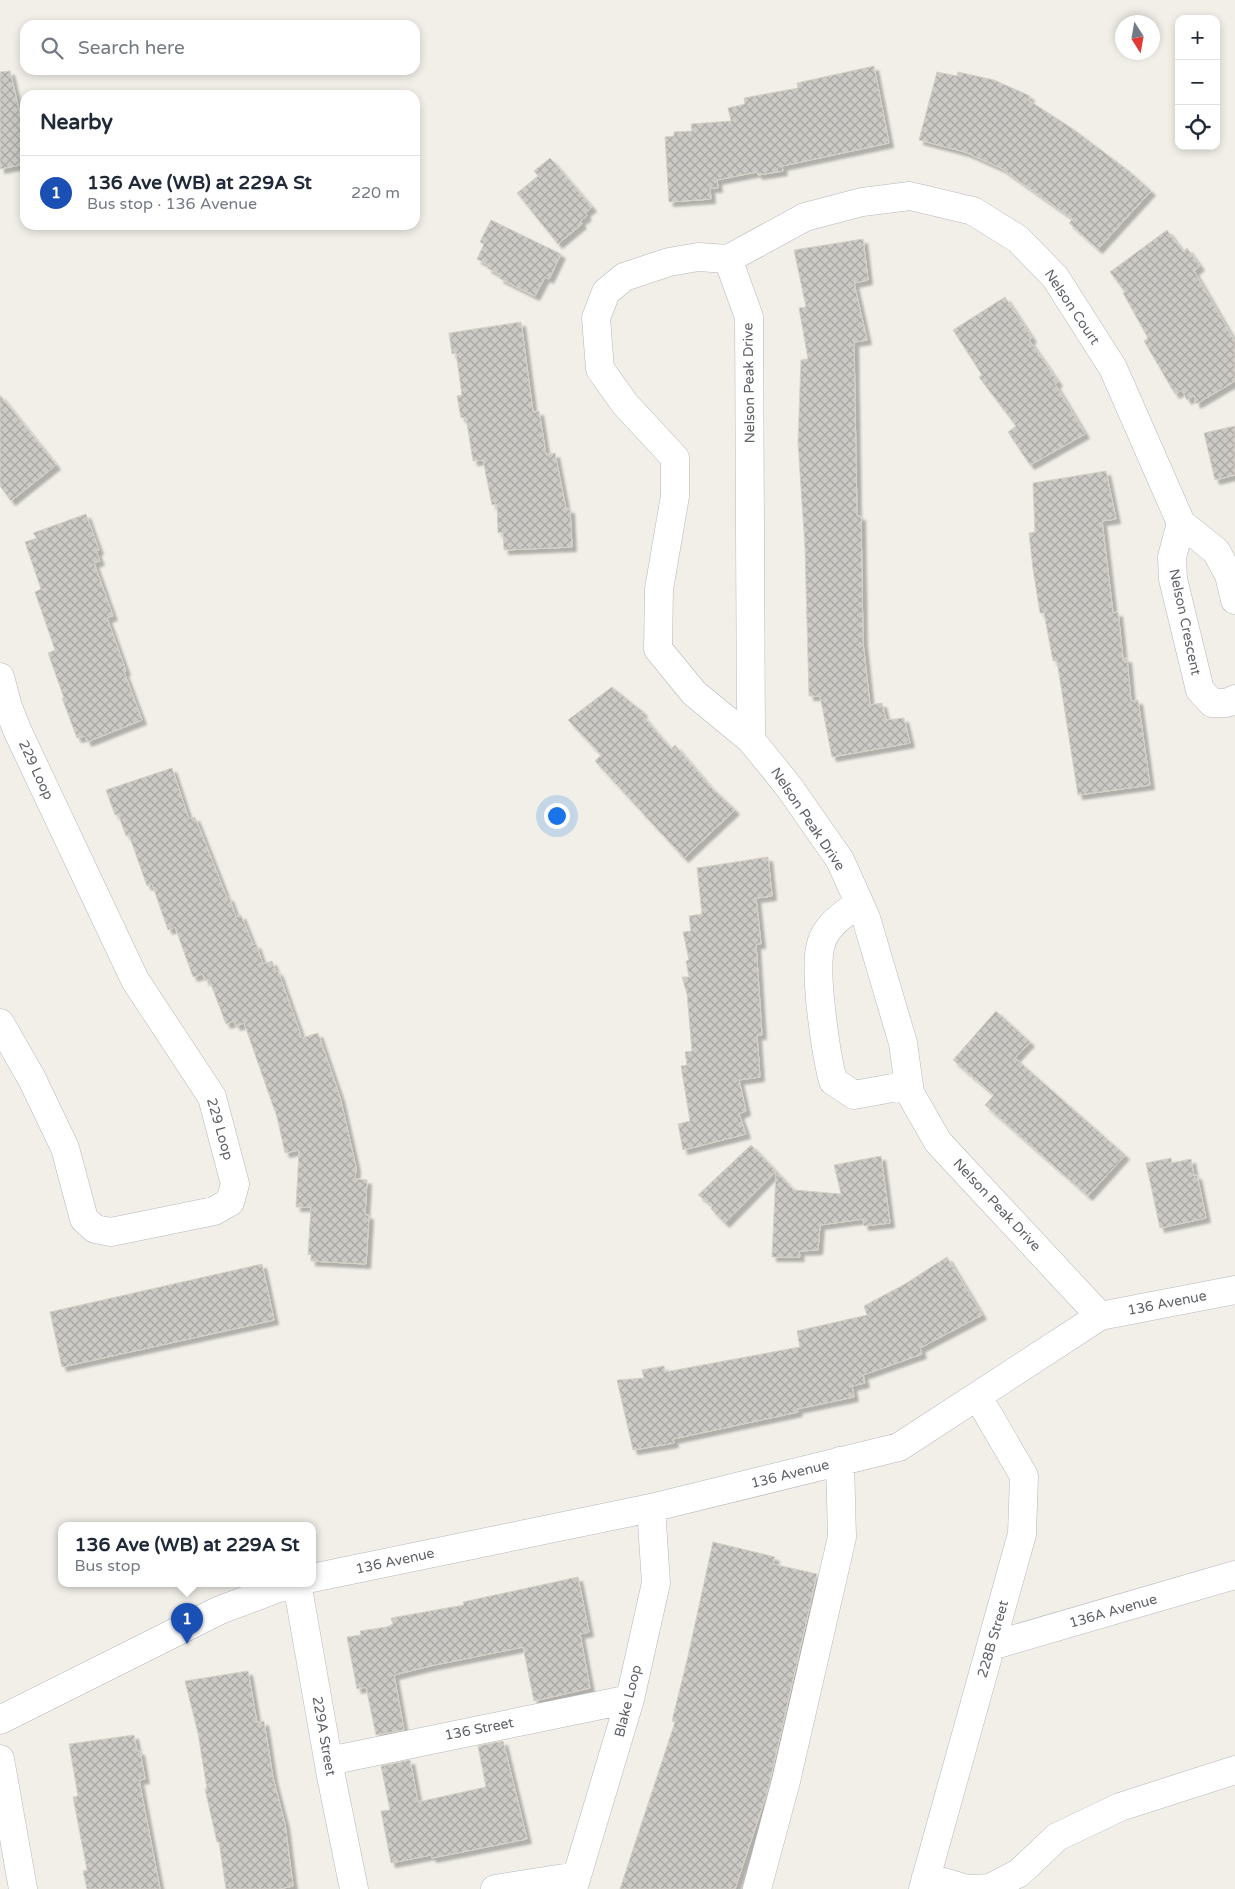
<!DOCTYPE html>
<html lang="en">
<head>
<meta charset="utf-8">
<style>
	body { margin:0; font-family:"Varela Round",sans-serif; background:#f2f2f3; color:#1f2937 }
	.controls { position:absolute; right:15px; top:15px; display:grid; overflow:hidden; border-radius:10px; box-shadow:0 2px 8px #0003 }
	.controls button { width:45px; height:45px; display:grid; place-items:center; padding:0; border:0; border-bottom:1px solid #e0e1e3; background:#fff; color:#1f2937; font:25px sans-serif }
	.compass { position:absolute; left:1115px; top:15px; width:45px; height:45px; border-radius:50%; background:#fff; box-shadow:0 2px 8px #0003; rotate:169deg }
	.you { position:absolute; left:556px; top:815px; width:18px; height:18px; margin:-12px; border:4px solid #fff; border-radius:50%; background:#1a73e8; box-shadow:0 0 0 8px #1a73e833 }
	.badge { display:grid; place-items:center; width:32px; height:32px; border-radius:50%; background:#1a73e8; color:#fff; font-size:16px; font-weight:700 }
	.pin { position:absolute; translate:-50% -41px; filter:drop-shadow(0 1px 2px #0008) }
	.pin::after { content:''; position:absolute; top:26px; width:18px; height:15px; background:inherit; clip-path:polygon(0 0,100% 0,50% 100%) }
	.popup { position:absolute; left:58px; top:1522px; width:258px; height:65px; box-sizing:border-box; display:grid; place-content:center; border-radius:10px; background:#fff; filter:drop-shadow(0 1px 4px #0005); font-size:16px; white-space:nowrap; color:#747a83 }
	.popup b { font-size:19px; color:#1f2937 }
	.popup::after { content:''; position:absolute; left:50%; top:100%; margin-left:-10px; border:10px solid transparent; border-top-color:#fff }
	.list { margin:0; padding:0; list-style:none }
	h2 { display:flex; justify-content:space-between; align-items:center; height:65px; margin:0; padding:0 20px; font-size:21px }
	h2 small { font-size:16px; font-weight:400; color:#747a83 }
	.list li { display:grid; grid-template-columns:32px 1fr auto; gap:15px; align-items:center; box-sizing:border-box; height:75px; padding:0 20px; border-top:1px solid #e0e1e3 }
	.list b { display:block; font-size:19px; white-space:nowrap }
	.list p { margin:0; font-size:16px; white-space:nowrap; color:#747a83 }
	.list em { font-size:16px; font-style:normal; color:#747a83 }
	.icon { flex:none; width:28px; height:28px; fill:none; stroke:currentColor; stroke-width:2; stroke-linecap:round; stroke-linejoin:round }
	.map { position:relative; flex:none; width:1235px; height:1889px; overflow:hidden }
	.search { position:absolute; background:#fff; box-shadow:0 2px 8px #0003; left:20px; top:20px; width:400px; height:55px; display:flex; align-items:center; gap:12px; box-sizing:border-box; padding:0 18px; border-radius:15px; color:#747a83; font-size:19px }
	.panel { position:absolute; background:#fff; box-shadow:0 2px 8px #0003; left:20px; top:90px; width:400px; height:140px; border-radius:15px }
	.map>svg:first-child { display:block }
	.building { fill:url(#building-cross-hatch); stroke:#d6d1c6; filter:url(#shadow) }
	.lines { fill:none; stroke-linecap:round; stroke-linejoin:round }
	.minor-casing { stroke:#b5b8bc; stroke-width:29 }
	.minor { stroke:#fff; stroke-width:28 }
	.labels { text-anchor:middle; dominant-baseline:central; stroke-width:4.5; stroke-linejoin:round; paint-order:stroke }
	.street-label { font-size:14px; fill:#5f6368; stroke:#fff }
</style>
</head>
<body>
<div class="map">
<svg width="1235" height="1889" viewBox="0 0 1235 1889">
	<defs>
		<pattern id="building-cross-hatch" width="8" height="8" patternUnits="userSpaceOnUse" patternTransform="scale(1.25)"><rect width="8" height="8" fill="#cccac5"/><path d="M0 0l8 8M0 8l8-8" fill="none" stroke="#a9a8a4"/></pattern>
		<filter id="shadow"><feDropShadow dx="4.5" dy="4.5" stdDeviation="1" flood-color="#0004"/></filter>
	</defs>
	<rect width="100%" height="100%" fill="#f1efe8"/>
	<path class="building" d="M 874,66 L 889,143 L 782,166 L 783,171 L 758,175 L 757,172 L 717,180 L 718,188 L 710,188 L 711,199 L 669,202 L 665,137 L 674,136 L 674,132 L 692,131 L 691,124 L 731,121 L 728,108 L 745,104 L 744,98 L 798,88 L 797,83 Z
		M 10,71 L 25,135 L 25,164 L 0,169 L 0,72 Z
		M 937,72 L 957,76 L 958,72 L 994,80 L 1030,96 L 1028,100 L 1073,129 L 1130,172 L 1151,191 L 1098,249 L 1069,223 L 1073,219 L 1001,168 L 965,152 L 919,140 Z
		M 550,158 L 592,207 L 585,213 L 587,216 L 580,221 L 582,224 L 558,244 L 517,193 L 538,176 L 534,171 Z
		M 491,220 L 561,254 L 549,279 L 545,277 L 535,296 L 499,278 L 501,275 L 487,268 L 489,265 L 477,259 L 484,244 L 480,242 Z
		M 1167,230 L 1183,252 L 1187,248 L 1200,266 L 1194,271 L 1235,342 L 1235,381 L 1196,404 L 1194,395 L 1187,400 L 1182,390 L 1175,394 L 1144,341 L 1148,338 L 1123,293 L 1125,292 L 1110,272 Z
		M 863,239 L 868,280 L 854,283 L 867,340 L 854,342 L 857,516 L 861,516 L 863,642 L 870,705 L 882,703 L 886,720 L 904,718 L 910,743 L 832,757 L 820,696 L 809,696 L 805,548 L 798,442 L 801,360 L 808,359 L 799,308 L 806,307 L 794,250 Z
		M 1005,297 L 1032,338 L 1029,340 L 1058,382 L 1055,384 L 1085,434 L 1030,465 L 1008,432 L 1016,426 L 979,377 L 982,375 L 953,330 Z
		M 521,322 L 533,412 L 539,411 L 546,455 L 555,453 L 566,509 L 570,509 L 572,547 L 504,550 L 503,532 L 498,533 L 497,504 L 492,505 L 483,460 L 473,461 L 466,417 L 461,418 L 457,396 L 462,395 L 456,353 L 452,354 L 449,333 Z
		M 0,395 L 56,465 L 11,501 L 0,486 Z
		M 1235,426 L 1235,475 L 1215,480 L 1204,433 Z
		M 1106,471 L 1116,519 L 1102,521 L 1113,613 L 1118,612 L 1123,659 L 1127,658 L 1131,701 L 1138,700 L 1150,785 L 1078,795 L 1057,661 L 1053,661 L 1044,613 L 1040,613 L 1033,569 L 1029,533 L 1035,532 L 1033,483 Z
		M 86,514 L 99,550 L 96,551 L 100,561 L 94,563 L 113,616 L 107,618 L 126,671 L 124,672 L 142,720 L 87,742 L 85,736 L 77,738 L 62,698 L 64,698 L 48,653 L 55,650 L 35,592 L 41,589 L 25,542 L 37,538 L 33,533 Z
		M 612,687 L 643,712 L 641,714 L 671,749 L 675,745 L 709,785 L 735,810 L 684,858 L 595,761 L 601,755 L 568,720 Z
		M 172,768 L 189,819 L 195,817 L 227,898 L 229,897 L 236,917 L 241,915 L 253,945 L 256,944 L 263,964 L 272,961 L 276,972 L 278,971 L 302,1038 L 318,1033 L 340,1097 L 356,1167 L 355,1179 L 367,1180 L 365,1215 L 369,1215 L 366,1264 L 311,1261 L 311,1254 L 308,1255 L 311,1207 L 296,1207 L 299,1150 L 285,1153 L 277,1117 L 244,1023 L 236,1026 L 234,1021 L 226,1024 L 209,979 L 205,981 L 203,974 L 193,977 L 175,927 L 168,930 L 152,884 L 147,886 L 129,835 L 126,836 L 118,814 L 115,815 L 106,790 Z
		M 768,857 L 772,896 L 756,898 L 761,944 L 756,944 L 762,1035 L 757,1035 L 760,1077 L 739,1080 L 746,1111 L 739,1114 L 746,1134 L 683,1150 L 678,1124 L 690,1121 L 681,1066 L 687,1065 L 685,1052 L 692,1051 L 687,994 L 682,977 L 689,977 L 686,961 L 689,960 L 683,932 L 691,931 L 689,916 L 702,914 L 697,868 Z
		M 996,1011 L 1030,1042 L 1015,1058 L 1125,1155 L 1088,1196 L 985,1105 L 994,1095 L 953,1060 Z
		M 751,1145 L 794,1190 L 841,1194 L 834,1165 L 881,1156 L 890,1223 L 864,1226 L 863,1219 L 820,1225 L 818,1250 L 799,1251 L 800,1257 L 772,1257 L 776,1171 L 725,1223 L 711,1209 L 712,1205 L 698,1195 Z
		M 1171,1158 L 1172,1163 L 1191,1159 L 1194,1176 L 1197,1175 L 1206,1218 L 1160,1228 L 1146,1163 Z
		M 947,1257 L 982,1315 L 920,1348 L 922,1354 L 863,1375 L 865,1383 L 852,1386 L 854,1397 L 797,1409 L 798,1412 L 673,1439 L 674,1443 L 633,1450 L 617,1380 L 644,1378 L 642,1370 L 664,1366 L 665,1372 L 800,1347 L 797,1331 L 867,1315 L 864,1306 L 905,1284 Z
		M 262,1264 L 274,1320 L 62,1367 L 50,1312 Z
		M 713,1542 L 775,1557 L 773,1564 L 817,1574 L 768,1789 L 735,1889 L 620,1889 L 675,1722 L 672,1721 L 688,1656 Z
		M 578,1577 L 589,1632 L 580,1634 L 590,1688 L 534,1701 L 523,1647 L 430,1666 L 394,1675 L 404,1730 L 376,1735 L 366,1687 L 357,1689 L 347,1637 L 361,1635 L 360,1631 L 387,1627 L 393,1624 L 391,1618 L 464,1605 L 463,1602 Z
		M 248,1671 L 257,1723 L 264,1721 L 273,1778 L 285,1824 L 293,1886 L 279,1889 L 226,1889 L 219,1842 L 217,1842 L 205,1789 L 207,1789 L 198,1733 L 185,1681 Z
		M 134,1735 L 137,1751 L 140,1751 L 145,1779 L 139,1780 L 160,1889 L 87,1889 L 83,1871 L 87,1870 L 73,1797 L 78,1796 L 69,1744 Z
		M 503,1741 L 527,1839 L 432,1858 L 431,1855 L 391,1863 L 381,1811 L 390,1810 L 381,1766 L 410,1760 L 418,1802 L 486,1787 L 478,1746 Z"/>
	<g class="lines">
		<g class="minor-casing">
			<path id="minor" d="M 728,259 L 749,317 L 751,740 L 789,787 L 840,860 L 866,918 L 903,1043 L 910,1093 L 938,1142 L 1100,1316
				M 728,259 L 805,217 L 862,202 L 910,196 L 973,211 L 1018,239 L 1055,277 L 1113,368 L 1181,523 L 1216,551 L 1229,575 L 1235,600
				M 728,259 L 698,257 L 669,262 L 624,277 L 606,292 L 596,318 L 600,369 L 625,404 L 675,458 L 675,496 L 659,589 L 658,649 L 694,693 L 751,740
				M 1181,523 L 1172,557 L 1173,579 L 1200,690 L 1212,703 L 1227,703 L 1235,699
				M 0,677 L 8,707 L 18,732 L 135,980 L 212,1097 L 235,1184 L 230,1202 L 214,1211 L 111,1232 L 95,1229 L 84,1219 L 65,1148 L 32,1079 L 0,1023
				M 859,903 C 844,914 826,925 821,944 C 813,970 826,1054 833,1081 L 854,1095 L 909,1085
				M 312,1578 L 651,1508 L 899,1447 L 1100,1316 L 1235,1290
				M 297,1583 L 331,1776 L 354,1889
				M 991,1646 L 1235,1575
				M 0,1720 L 220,1610 L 292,1583
				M 0,1759 L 23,1889
				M 329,1761 L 630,1699
				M 926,1877 L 967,1889
				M 495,1889 L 577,1876
				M 573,1889 L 630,1699 L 656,1583 L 651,1508
				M 757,1889 L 786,1781 L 842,1537 L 840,1461
				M 923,1889 L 1022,1534 L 1024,1476 L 978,1397
				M 972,1889 L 990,1888 L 1019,1873 L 1057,1837 L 1120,1807 L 1235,1770"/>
		</g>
		<use href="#minor" class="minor"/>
	</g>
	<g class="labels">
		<g class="street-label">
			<text transform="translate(1072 307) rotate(56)">Nelson Court</text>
			<text transform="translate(749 383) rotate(-91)">Nelson Peak Drive</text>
			<text transform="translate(1185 622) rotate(78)">Nelson Crescent</text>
			<text transform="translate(36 770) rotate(65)">229 Loop</text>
			<text transform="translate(808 819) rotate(56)">Nelson Peak Drive</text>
			<text transform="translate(220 1129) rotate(74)">229 Loop</text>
			<text transform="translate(997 1205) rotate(47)">Nelson Peak Drive</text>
			<text transform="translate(1167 1303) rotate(-11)">136 Avenue</text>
			<text transform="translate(790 1474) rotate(-14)">136 Avenue</text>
			<text transform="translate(395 1561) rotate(-12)">136 Avenue</text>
			<text transform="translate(1113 1611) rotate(-16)">136A Avenue</text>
			<text transform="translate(993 1639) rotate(-74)">228B Street</text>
			<text transform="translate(628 1701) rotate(-76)">Blake Loop</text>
			<text transform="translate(479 1729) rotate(-11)">136 Street</text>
			<text transform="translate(324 1736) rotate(80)">229A Street</text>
		</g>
	</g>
</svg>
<div class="controls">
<button>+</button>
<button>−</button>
<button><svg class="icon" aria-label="locate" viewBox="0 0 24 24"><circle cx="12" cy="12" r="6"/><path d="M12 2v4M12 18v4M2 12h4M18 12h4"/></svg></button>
</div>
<svg class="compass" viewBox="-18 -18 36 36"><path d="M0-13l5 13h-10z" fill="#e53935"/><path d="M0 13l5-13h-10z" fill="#747a83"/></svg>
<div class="you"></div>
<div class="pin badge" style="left:187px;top:1644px;background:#1a4fb4">1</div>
<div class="popup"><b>136 Ave (WB) at 229A St</b>Bus stop</div>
<div class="search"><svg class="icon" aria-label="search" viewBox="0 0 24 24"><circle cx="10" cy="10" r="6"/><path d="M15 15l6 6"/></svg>Search here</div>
<section class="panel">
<h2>Nearby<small></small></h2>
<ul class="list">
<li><span class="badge" style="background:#1a4fb4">1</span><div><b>136 Ave (WB) at 229A St</b><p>Bus stop · 136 Avenue</p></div><em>220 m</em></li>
</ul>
</section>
</div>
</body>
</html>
